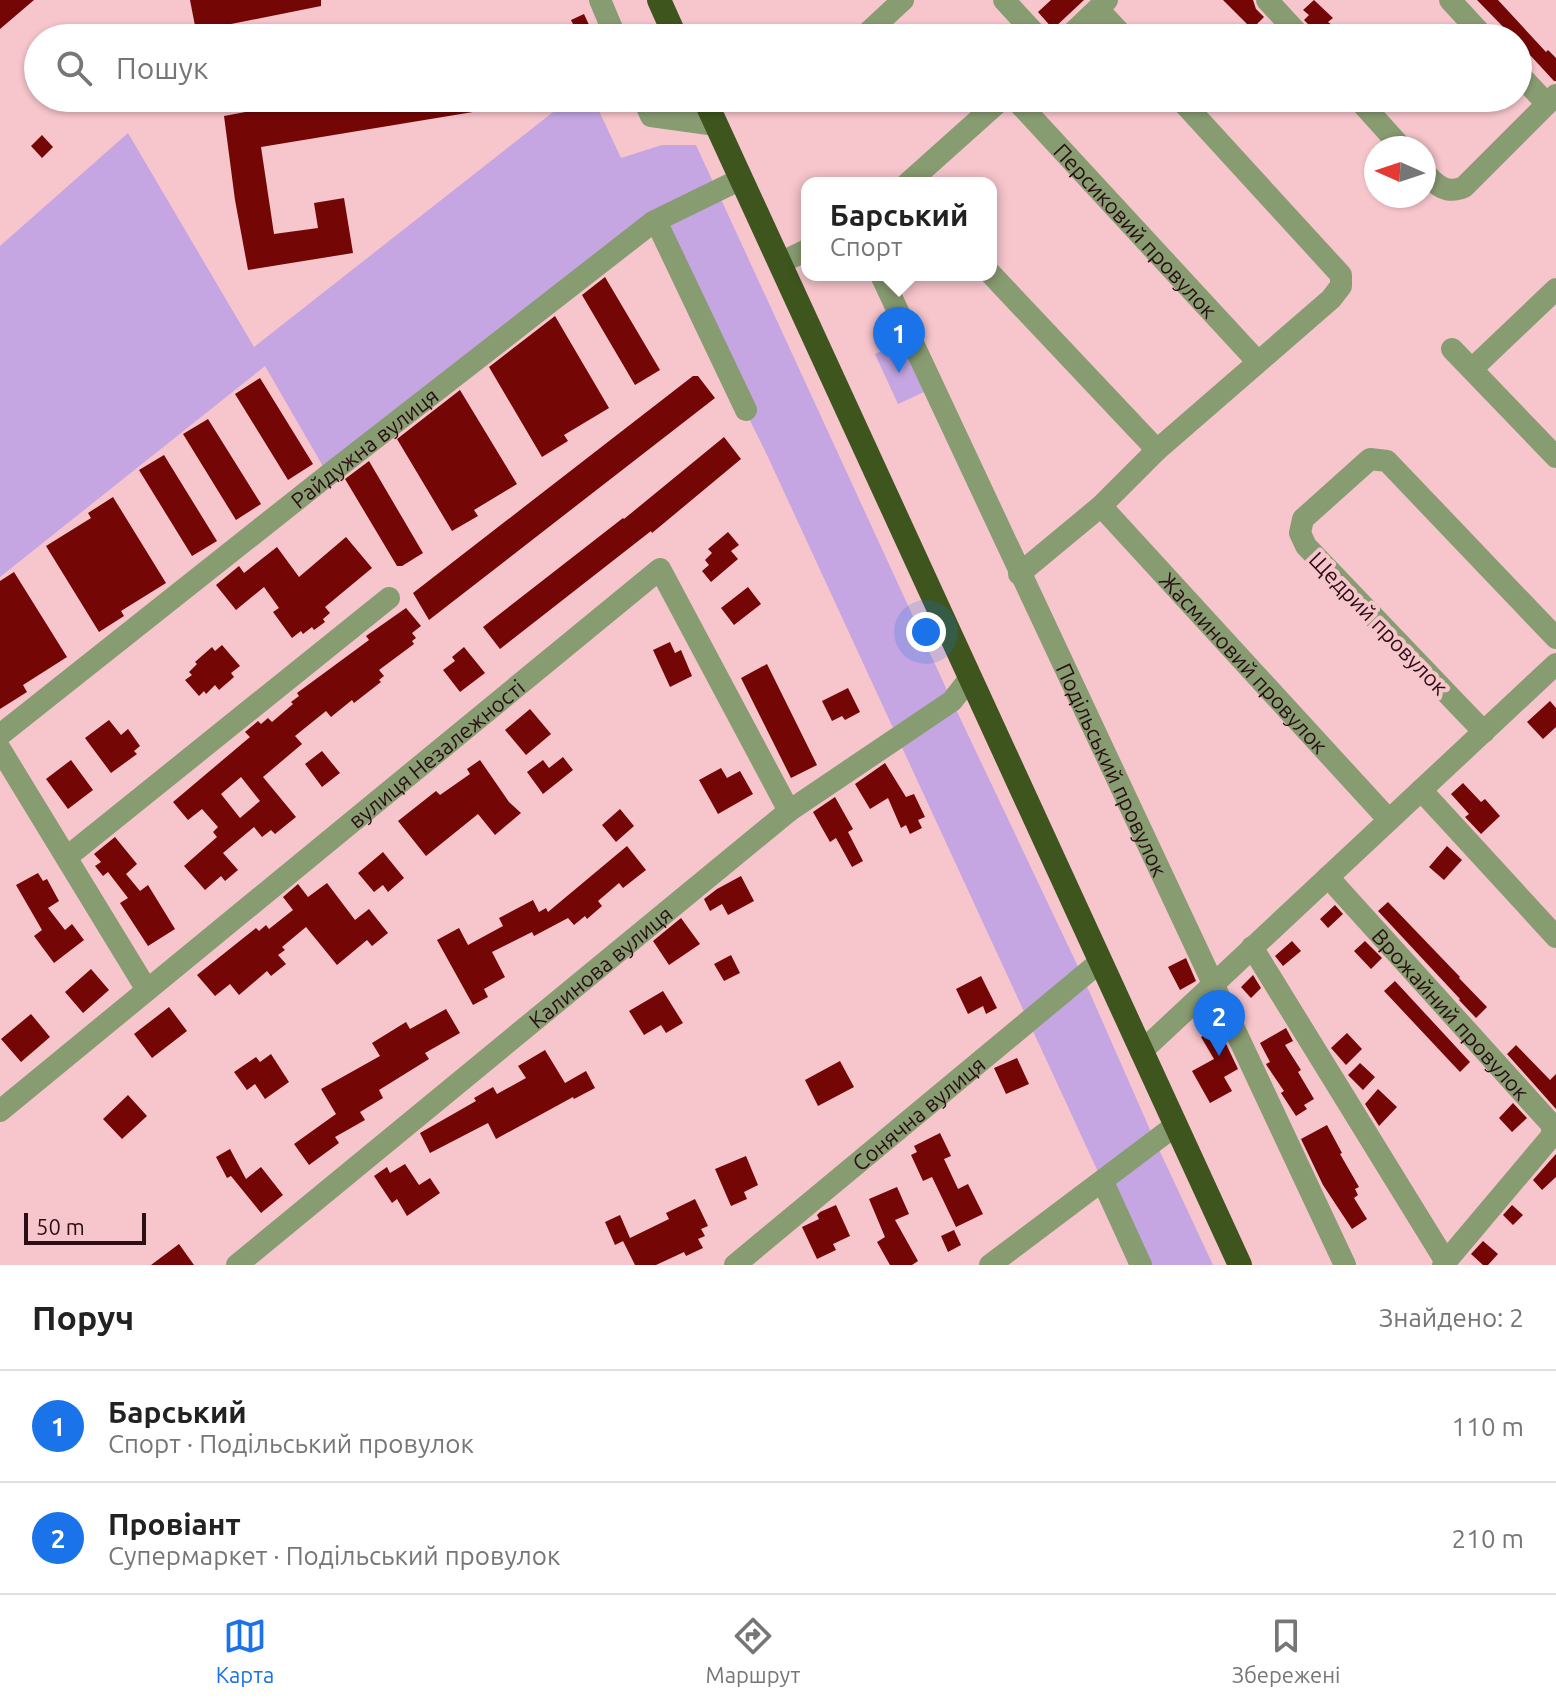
<!DOCTYPE html>
<html lang="uk">
<head>
<meta charset="utf-8">
<style>
	body { margin:0; font-family:Ubuntu,sans-serif; background:#f2f2f2; color:#222 }
	.compass { position:absolute; left:1364px; top:136px; width:72px; height:72px; border-radius:50%; background:#fff; box-shadow:0 2px 6px #0004; rotate:273deg }
	.scale { position:absolute; left:24px; bottom:20px; width:122px; box-sizing:border-box; padding-left:8px; border:4px solid #2b0e14; border-top:0; font-size:22px; line-height:28px; white-space:nowrap; color:#2b0e14; -webkit-text-stroke:6px #f7c5cc; paint-order:stroke }
	.you { position:absolute; left:926px; top:632px; width:28px; height:28px; margin:-20px; border:6px solid #fff; border-radius:50%; background:#1a73e8; box-shadow:0 0 0 12px #1a73e833 }
	.badge { display:grid; place-items:center; width:52px; height:52px; border-radius:50%; background:#1a73e8; color:#fff; font-size:26px; font-weight:700 }
	.pin { position:absolute; translate:-50% -66px; filter:drop-shadow(0 2px 4px #0008) }
	.pin::after { content:''; position:absolute; top:42px; width:28px; height:24px; background:inherit; clip-path:polygon(0 0,100% 0,50% 100%) }
	.popup { position:absolute; left:801px; top:177px; width:196px; height:104px; box-sizing:border-box; display:grid; place-content:center; border-radius:16px; background:#fff; filter:drop-shadow(0 2px 6px #0005); font-size:26px; white-space:nowrap; color:#767676 }
	.popup b { font-size:30px; color:#222 }
	.popup::after { content:''; position:absolute; left:50%; top:100%; margin-left:-16px; border:16px solid transparent; border-top-color:#fff }
	.list { margin:0; padding:0; list-style:none }
	h2 { display:flex; justify-content:space-between; align-items:center; height:104px; margin:0; padding:0 32px; font-size:34px }
	h2 small { font-size:26px; font-weight:400; color:#767676 }
	.list li { display:grid; grid-template-columns:52px 1fr auto; gap:24px; align-items:center; box-sizing:border-box; height:112px; padding:0 32px; border-top:2px solid #e0e0e0 }
	.list b { display:block; font-size:30px; white-space:nowrap }
	.list p { margin:0; font-size:26px; white-space:nowrap; color:#767676 }
	.list em { font-size:26px; font-style:normal; color:#767676 }
	.icon { flex:none; width:44px; height:44px; fill:none; stroke:currentColor; stroke-width:2; stroke-linecap:round; stroke-linejoin:round }
	.map { position:relative; flex:none; width:1556px; height:1265px; overflow:hidden }
	.search { position:absolute; background:#fff; box-shadow:0 2px 6px #0004; left:24px; right:24px; top:24px; height:88px; display:flex; align-items:center; gap:20px; box-sizing:border-box; padding:0 28px; border-radius:44px; color:#767676; font-size:30px }
	.sheet { height:328px; background:#fff }
	nav { display:flex; justify-content:space-around; align-items:center; box-sizing:border-box; height:112px; border-top:2px solid #e0e0e0; background:#fff; font-size:22px; color:#767676 }
	nav a { display:grid; justify-items:center; gap:4px }
	nav .on { color:#1a73e8 }
	.map>svg:first-child { display:block }
	.green { fill:#c5a6e2 }
	.building { fill:#740606; fill-rule:evenodd }
	.lines { fill:none; stroke-linecap:round; stroke-linejoin:round }
	.minor { stroke:#889c72; stroke-width:22 }
	.highway { stroke:#3e551e; stroke-width:24 }
	.labels { text-anchor:middle; dominant-baseline:central; stroke-width:8; stroke-linejoin:round; paint-order:stroke }
	.street-label { font-size:22px; fill:#2b0e14; stroke:#f7c5cc }
</style>
</head>
<body>
<div class="map">
<svg width="1556" height="1265" viewBox="0 0 1556 1265">
	<rect width="100%" height="100%" fill="#f7c5cc"/>
	<path class="green" d="M 571,98 L 593,98 L 621,158 L 662,145 L 696,145 L 952,701 L 1082,975 L 1155,1141 L 1213,1265 L 1141,1265 L 767,455 L 653,223 L 328,475 L 265,366 L 0,577 L 0,246 L 128,133 L 254,347 Z
		M 901,342 L 924,392 L 898,404 L 875,354 Z"/>
	<path class="building" d="M 0,0 L 34,0 L 0,29 Z
		M 190,0 L 321,0 L 321,6 L 196,31 Z
		M 1051,0 L 1084,0 L 1053,29 L 1038,12 Z
		M 1223,0 L 1253,0 L 1256,9 L 1264,17 L 1252,29 Z
		M 1314,0 L 1333,18 L 1328,22 L 1332,25 L 1319,38 L 1316,38 L 1313,29 L 1304,20 L 1309,15 L 1303,10 Z
		M 1477,0 L 1498,0 L 1546,52 L 1548,50 L 1556,58 L 1556,81 L 1554,81 L 1518,42 L 1518,38 L 1514,38 Z
		M 584,14 L 595,38 L 580,38 L 571,20 Z
		M 322,98 L 479,98 L 479,111 L 261,147 L 274,234 L 318,228 L 314,203 L 344,198 L 353,253 L 248,270 L 235,200 L 224,116 Z
		M 42,135 L 53,147 L 42,158 L 31,146 Z
		M 605,277 L 660,370 L 635,385 L 582,295 Z
		M 555,316 L 609,408 L 564,435 L 568,441 L 542,457 L 489,367 Z
		M 693,376 L 698,376 L 715,398 L 429,620 L 413,593 Z
		M 260,378 L 313,464 L 288,480 L 235,394 Z
		M 460,390 L 517,484 L 474,510 L 478,516 L 452,531 L 397,439 Z
		M 208,419 L 261,504 L 236,520 L 183,434 Z
		M 724,437 L 741,459 L 652,533 L 651,531 L 500,649 L 483,627 L 623,518 L 624,519 Z
		M 164,455 L 217,541 L 192,556 L 139,470 Z
		M 369,461 L 423,553 L 402,566 L 397,566 L 345,479 Z
		M 113,497 L 166,583 L 121,611 L 124,616 L 99,632 L 46,546 L 91,518 L 88,513 Z
		M 728,532 L 739,545 L 731,551 L 738,559 L 711,582 L 702,571 L 709,565 L 705,560 L 712,553 L 708,549 Z
		M 346,537 L 372,568 L 325,607 L 330,613 L 323,619 L 325,622 L 314,630 L 312,627 L 303,634 L 301,631 L 292,638 L 273,612 L 279,608 L 264,587 L 236,610 L 216,585 L 239,566 L 244,573 L 277,547 L 299,577 Z
		M 14,572 L 67,657 L 23,685 L 27,692 L 0,709 L 0,581 Z
		M 748,587 L 761,604 L 734,625 L 721,608 Z
		M 406,608 L 421,626 L 412,633 L 416,638 L 412,641 L 414,644 L 379,670 L 384,676 L 379,680 L 381,682 L 354,703 L 352,700 L 331,717 L 326,711 L 295,736 L 302,744 L 263,777 L 296,817 L 275,834 L 271,830 L 262,837 L 254,827 L 223,853 L 238,870 L 225,881 L 221,876 L 205,890 L 184,866 L 217,837 L 213,832 L 218,827 L 202,809 L 188,820 L 173,802 L 250,737 L 245,732 L 258,721 L 261,724 L 268,718 L 272,722 L 293,704 L 291,702 L 299,696 L 297,693 L 369,640 L 366,636 ZM 241,777 L 260,801 L 240,818 L 221,794 Z
		M 670,642 L 675,653 L 681,650 L 692,676 L 670,687 L 653,650 Z
		M 222,645 L 240,666 L 231,673 L 234,677 L 219,690 L 215,685 L 206,694 L 204,691 L 199,696 L 185,680 L 192,675 L 189,672 L 197,664 L 195,662 L 212,647 L 215,651 Z
		M 464,647 L 485,673 L 460,692 L 443,670 L 455,661 L 452,657 Z
		M 767,664 L 817,765 L 791,778 L 741,678 Z
		M 848,688 L 860,712 L 845,720 L 842,716 L 832,721 L 822,701 Z
		M 1550,701 L 1556,708 L 1556,727 L 1543,739 L 1527,722 Z
		M 530,709 L 551,734 L 526,755 L 505,730 Z
		M 109,720 L 121,735 L 128,729 L 140,746 L 134,751 L 137,754 L 111,773 L 85,738 Z
		M 322,751 L 340,773 L 322,787 L 305,764 Z
		M 563,757 L 573,770 L 543,794 L 527,772 L 543,760 L 549,768 Z
		M 71,760 L 93,790 L 68,809 L 46,779 Z
		M 480,760 L 509,802 L 521,813 L 495,835 L 478,814 L 426,856 L 398,821 L 436,791 L 440,795 L 470,774 L 467,769 Z
		M 885,763 L 906,797 L 914,794 L 925,817 L 918,820 L 922,828 L 910,834 L 906,825 L 901,828 L 888,798 L 870,809 L 855,784 Z
		M 721,768 L 727,778 L 740,771 L 753,794 L 718,814 L 699,780 Z
		M 1463,783 L 1481,802 L 1485,799 L 1500,816 L 1481,834 L 1465,817 L 1469,814 L 1451,794 Z
		M 835,797 L 853,829 L 848,832 L 863,861 L 852,867 L 836,838 L 830,842 L 813,812 Z
		M 620,809 L 634,826 L 616,842 L 602,825 Z
		M 115,837 L 137,864 L 126,874 L 140,891 L 148,885 L 175,929 L 148,946 L 120,903 L 128,898 L 108,872 L 103,876 L 95,866 L 101,862 L 94,854 Z
		M 627,846 L 646,870 L 623,888 L 619,883 L 598,901 L 602,906 L 587,919 L 585,916 L 574,925 L 568,918 L 534,936 L 532,932 L 492,952 L 505,977 L 484,989 L 488,997 L 473,1005 L 437,940 L 459,928 L 468,945 L 503,926 L 499,918 L 533,900 L 539,912 L 546,908 L 548,912 Z
		M 1447,846 L 1462,860 L 1444,880 L 1429,867 Z
		M 383,852 L 404,878 L 388,892 L 383,885 L 374,892 L 358,873 Z
		M 38,873 L 43,881 L 47,879 L 59,901 L 48,908 L 65,930 L 72,924 L 84,940 L 54,963 L 34,936 L 42,930 L 16,885 Z
		M 741,876 L 754,901 L 728,915 L 722,904 L 710,911 L 704,899 L 717,889 Z
		M 327,883 L 355,920 L 369,909 L 388,933 L 372,946 L 367,940 L 337,965 L 306,927 L 282,947 L 285,950 L 278,955 L 286,964 L 271,976 L 267,971 L 239,995 L 230,984 L 215,996 L 197,975 L 256,928 L 259,931 L 266,925 L 269,929 L 293,910 L 283,897 L 298,884 L 308,897 Z
		M 1388,902 L 1460,977 L 1459,978 L 1487,1007 L 1476,1018 L 1459,1000 L 1460,999 L 1378,911 Z
		M 1335,905 L 1343,914 L 1328,928 L 1320,919 Z
		M 681,918 L 700,944 L 669,965 L 653,941 Z
		M 1292,941 L 1301,951 L 1283,966 L 1275,956 Z
		M 1365,941 L 1382,958 L 1371,969 L 1354,951 Z
		M 731,955 L 740,973 L 724,981 L 714,964 Z
		M 1186,958 L 1196,981 L 1180,990 L 1168,967 Z
		M 91,969 L 109,990 L 83,1013 L 65,992 Z
		M 1253,975 L 1261,988 L 1251,998 L 1241,987 Z
		M 981,976 L 997,1008 L 986,1014 L 983,1006 L 968,1014 L 956,989 Z
		M 1395,981 L 1470,1062 L 1460,1072 L 1384,991 Z
		M 663,991 L 683,1023 L 666,1033 L 661,1025 L 644,1035 L 629,1011 Z
		M 169,1007 L 187,1031 L 152,1058 L 134,1034 Z
		M 446,1009 L 460,1033 L 425,1053 L 429,1059 L 379,1090 L 383,1098 L 360,1112 L 365,1120 L 335,1137 L 339,1143 L 309,1165 L 294,1144 L 336,1114 L 321,1089 L 380,1056 L 372,1043 L 406,1022 L 410,1029 Z
		M 31,1014 L 50,1037 L 21,1062 L 1,1039 Z
		M 1218,1027 L 1238,1069 L 1224,1077 L 1232,1091 L 1210,1103 L 1192,1071 L 1214,1059 L 1201,1037 Z
		M 1286,1028 L 1293,1041 L 1285,1045 L 1301,1070 L 1298,1072 L 1314,1099 L 1304,1105 L 1307,1109 L 1296,1116 L 1281,1093 L 1284,1091 L 1267,1066 L 1266,1064 L 1270,1062 L 1260,1043 Z
		M 1347,1033 L 1362,1049 L 1346,1065 L 1331,1048 Z
		M 1516,1045 L 1550,1080 L 1556,1074 L 1556,1109 L 1507,1054 Z
		M 545,1050 L 565,1083 L 586,1071 L 595,1088 L 574,1099 L 573,1097 L 496,1139 L 488,1123 L 430,1153 L 420,1133 L 476,1101 L 474,1098 L 493,1087 L 497,1094 L 526,1078 L 518,1066 Z
		M 271,1054 L 289,1082 L 265,1099 L 255,1084 L 247,1090 L 234,1072 L 256,1057 L 260,1062 Z
		M 1017,1058 L 1029,1084 L 1006,1094 L 994,1068 Z
		M 840,1061 L 854,1087 L 818,1106 L 805,1080 Z
		M 1360,1063 L 1375,1077 L 1363,1090 L 1348,1075 Z
		M 1378,1089 L 1397,1107 L 1379,1126 L 1365,1104 Z
		M 128,1095 L 147,1116 L 122,1139 L 103,1119 Z
		M 1513,1103 L 1527,1118 L 1512,1132 L 1499,1118 Z
		M 1327,1125 L 1342,1153 L 1340,1154 L 1359,1187 L 1355,1189 L 1358,1195 L 1354,1198 L 1367,1219 L 1352,1229 L 1323,1185 L 1301,1139 Z
		M 940,1133 L 951,1156 L 944,1159 L 958,1189 L 968,1184 L 983,1214 L 956,1227 L 932,1177 L 923,1181 L 911,1155 L 917,1152 L 914,1146 Z
		M 230,1149 L 246,1179 L 261,1167 L 283,1195 L 261,1213 L 231,1176 L 227,1178 L 216,1157 Z
		M 1556,1154 L 1556,1177 L 1542,1190 L 1533,1180 Z
		M 746,1156 L 758,1185 L 744,1192 L 747,1199 L 731,1206 L 715,1169 Z
		M 405,1164 L 419,1185 L 430,1178 L 440,1193 L 407,1216 L 397,1199 L 392,1203 L 374,1176 L 387,1167 L 390,1173 Z
		M 897,1187 L 909,1214 L 895,1220 L 918,1261 L 912,1265 L 890,1265 L 877,1242 L 885,1237 L 869,1199 Z
		M 695,1199 L 708,1226 L 701,1229 L 705,1236 L 698,1239 L 703,1248 L 686,1256 L 684,1252 L 656,1265 L 635,1265 L 623,1241 L 629,1238 L 615,1245 L 605,1222 L 620,1215 L 630,1238 L 669,1219 L 666,1213 Z
		M 836,1205 L 850,1236 L 833,1244 L 836,1250 L 817,1259 L 802,1227 L 819,1219 L 817,1215 L 820,1212 Z
		M 1512,1205 L 1523,1215 L 1513,1225 L 1503,1215 Z
		M 954,1230 L 961,1245 L 948,1252 L 941,1236 Z
		M 1483,1241 L 1498,1254 L 1488,1265 L 1483,1265 L 1471,1254 Z
		M 179,1244 L 194,1265 L 151,1265 Z"/>
	<g class="lines">
		<g class="minor">
			<path d="M 600,0 L 616,38"/>
			<path d="M 1004,0 L 1039,38"/>
			<path d="M 1267,0 L 1302,38"/>
			<path d="M 1450,0 L 1485,38"/>
			<path d="M 1098,9 L 1125,38"/>
			<path d="M 862,38 L 903,0"/>
			<path d="M 1067,38 L 1107,0"/>
			<path d="M 1518,73 L 1547,104"/>
			<path d="M 643,98 L 651,116 L 716,125"/>
			<path id="s1" d="M 1014,98 L 1257,361"/>
			<path d="M 1357,98 L 1402,148"/>
			<path d="M 1424,172 C 1436,185 1446,195 1464,187 L 1556,95"/>
			<path d="M 908,183 L 1003,98"/>
			<path d="M 656,221 L 746,410"/>
			<path d="M 780,263 L 807,250"/>
			<path d="M 991,274 L 1157,450"/>
			<path id="s2" d="M 881,275 L 1345,1265"/>
			<path d="M 1452,349 L 1556,457"/>
			<path d="M 1472,369 L 1556,289"/>
			<path id="s3" d="M 1101,506 L 1389,820"/>
			<path d="M 1019,574 L 1101,506 L 1157,450 L 1331,299 L 1341,286 L 1341,275 L 1179,98"/>
			<path d="M 1484,732 L 1306,546 L 1300,533 L 1303,519 L 1370,459 L 1387,461 L 1556,638"/>
			<path id="s4" d="M 0,735 L 328,475 L 653,222 L 741,179"/>
			<path d="M 0,749 L 147,990"/>
			<path d="M 1421,790 L 1556,937"/>
			<path d="M 67,857 L 389,598"/>
			<path id="s5" d="M 1328,877 L 1552,1125 L 1552,1134 L 1550,1138 L 1443,1265"/>
			<path d="M 1252,947 L 1446,1262"/>
			<path d="M 1141,1052 L 1556,664"/>
			<path id="s6" d="M 0,1111 L 660,569 L 789,811"/>
			<path d="M 1103,1182 L 1141,1265"/>
			<path id="s7" d="M 237,1265 L 789,811 L 952,701 L 970,678"/>
			<path id="s8" d="M 735,1265 L 1101,961"/>
			<path d="M 990,1265 L 1176,1125"/>
		</g>
		<path class="highway" d="M 659,0 L 676,38
			M 704,98 L 1240,1265"/>
	</g>
	<g class="labels">
		<g class="street-label">
			<text stroke="none"><textPath href="#s1" startOffset="180">Персиковий провулок</textPath></text>
			<text stroke="none"><textPath href="#s4" startOffset="464">Райдужна вулиця</textPath></text>
			<text transform="translate(1379 623) rotate(46)">Щедрий провулок</text>
			<text stroke="none"><textPath href="#s3" startOffset="212">Жасминовий провулок</textPath></text>
			<text stroke="none"><textPath href="#s6" startOffset="564">вулиця Незалежності</textPath></text>
			<text stroke="none"><textPath href="#s2" startOffset="546">Подільський провулок</textPath></text>
			<text stroke="none"><textPath href="#s7" startOffset="470">Калинова вулиця</textPath></text>
			<text stroke="none"><textPath href="#s5" startOffset="184">Врожайний провулок</textPath></text>
			<text stroke="none"><textPath href="#s8" startOffset="238">Сонячна вулиця</textPath></text>
		</g>
	</g>
</svg>
<svg class="compass" viewBox="-18 -18 36 36"><path d="M0-13l5 13h-10z" fill="#e53935"/><path d="M0 13l5-13h-10z" fill="#767676"/></svg>
<div class="scale">50 m</div>
<div class="you"></div>
<div class="pin badge" style="left:899px;top:373px">1</div>
<div class="popup"><b>Барський</b>Спорт</div>
<div class="pin badge" style="left:1219px;top:1056px">2</div>
<div class="search"><svg class="icon" aria-label="search" viewBox="0 0 24 24"><circle cx="10" cy="10" r="6"/><path d="M15 15l6 6"/></svg>Пошук</div>
</div>
<section class="sheet">
<h2>Поруч<small>Знайдено: 2</small></h2>
<ul class="list">
<li><span class="badge">1</span><div><b>Барський</b><p>Спорт · Подільський провулок</p></div><em>110 m</em></li>
<li><span class="badge">2</span><div><b>Провіант</b><p>Супермаркет · Подільський провулок</p></div><em>210 m</em></li>
</ul>
</section>
<nav>
<a class="on"><svg class="icon" aria-label="map" viewBox="0 0 24 24"><path d="M3 6l6-2 6 2 6-2v14l-6 2-6-2-6 2zM9 4v14M15 6v14"/></svg>Карта</a>
<a><svg class="icon" aria-label="directions" viewBox="0 0 24 24"><path d="M12 3l9 9-9 9-9-9zM9 14v-3h6M13 9l2 2-2 2"/></svg>Маршрут</a>
<a><svg class="icon" aria-label="saved" viewBox="0 0 24 24"><path d="M7 4h10v16l-5-4-5 4z"/></svg>Збережені</a>
</nav>
</body>
</html>
